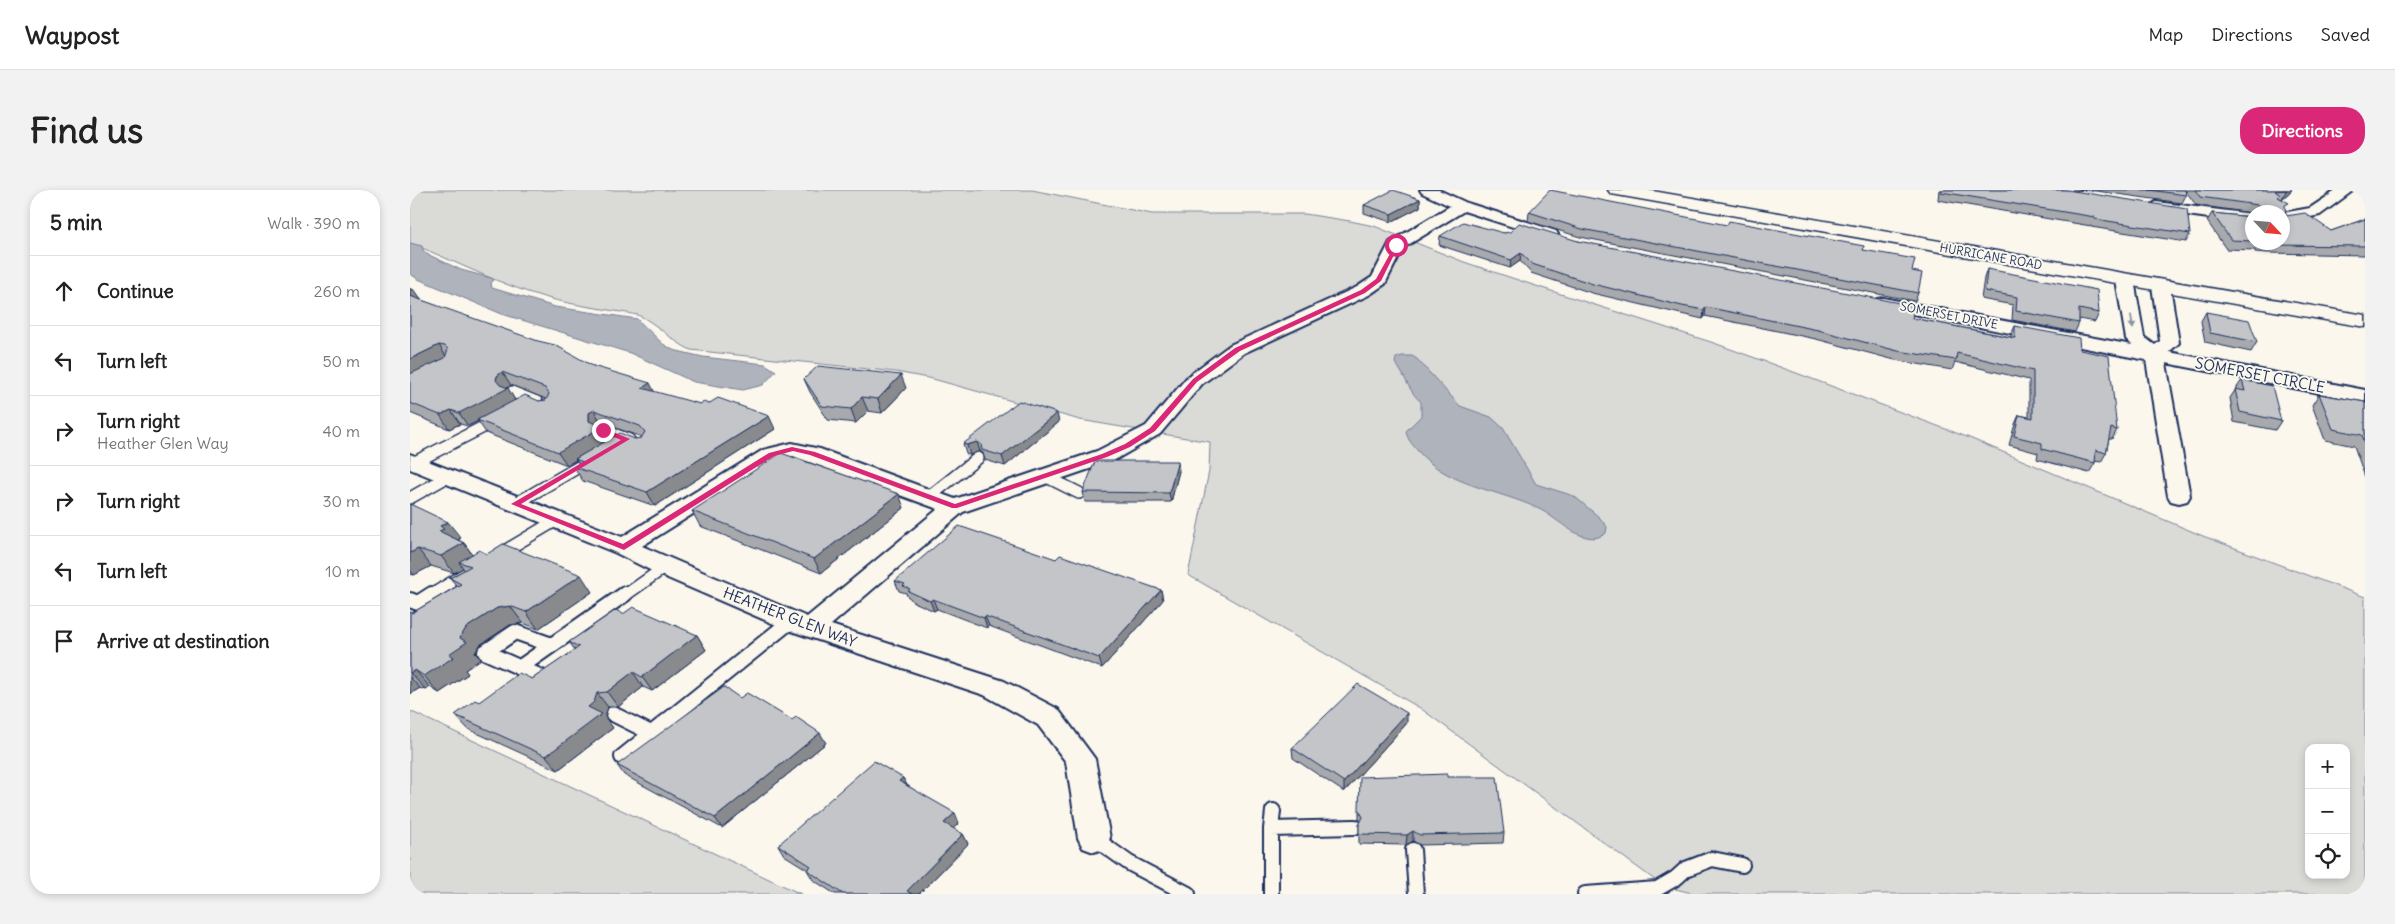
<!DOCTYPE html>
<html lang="en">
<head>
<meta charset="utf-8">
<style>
	body { margin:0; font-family:Delius,sans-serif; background:#f2f2f2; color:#222 }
	.controls { position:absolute; right:15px; bottom:15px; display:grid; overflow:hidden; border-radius:10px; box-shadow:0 2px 8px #0003 }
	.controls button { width:45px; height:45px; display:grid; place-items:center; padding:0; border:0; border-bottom:1px solid #e0e0e0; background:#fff; color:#222; font:25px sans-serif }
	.compass { position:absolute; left:1835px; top:15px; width:45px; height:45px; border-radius:50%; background:#fff; box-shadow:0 2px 8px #0003; rotate:116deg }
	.stop { position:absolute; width:15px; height:15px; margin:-11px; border:4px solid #db2777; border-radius:50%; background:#fff }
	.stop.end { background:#db2777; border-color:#fff; box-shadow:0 1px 5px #0008 }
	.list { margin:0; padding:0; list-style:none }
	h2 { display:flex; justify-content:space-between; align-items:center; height:65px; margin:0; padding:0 20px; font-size:21px }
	h2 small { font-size:16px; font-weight:400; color:#767676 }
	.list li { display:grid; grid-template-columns:32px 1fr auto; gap:15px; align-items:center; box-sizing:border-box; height:70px; padding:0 20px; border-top:1px solid #e0e0e0 }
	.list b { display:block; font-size:19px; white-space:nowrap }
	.list p { margin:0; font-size:16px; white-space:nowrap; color:#767676 }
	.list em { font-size:16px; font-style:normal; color:#767676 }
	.icon { flex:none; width:28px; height:28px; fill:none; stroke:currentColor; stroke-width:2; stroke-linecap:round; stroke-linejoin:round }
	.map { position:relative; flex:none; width:1955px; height:704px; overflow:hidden; border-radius:20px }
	header { display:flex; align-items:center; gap:30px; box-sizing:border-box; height:70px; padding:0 25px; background:#fff; border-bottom:1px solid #e0e0e0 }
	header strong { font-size:24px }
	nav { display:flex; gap:28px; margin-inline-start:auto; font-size:18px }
	.intro { display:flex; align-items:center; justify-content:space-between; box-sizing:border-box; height:120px; padding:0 30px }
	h1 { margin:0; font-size:35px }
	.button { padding:12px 22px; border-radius:20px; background:#db2777; color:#fff; font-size:18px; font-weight:700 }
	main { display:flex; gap:30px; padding:0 30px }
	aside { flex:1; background:#fff; border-radius:20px; box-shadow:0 2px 8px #0003 }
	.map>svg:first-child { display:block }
	.green { fill:#dadad7; stroke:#7a849a; fill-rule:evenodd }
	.water { fill:#afb3bb; stroke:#747e96 }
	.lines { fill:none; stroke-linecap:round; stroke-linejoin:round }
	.lane-far1-casing { stroke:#1b2f5e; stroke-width:14 }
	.lane-casing { stroke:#1b2f5e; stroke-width:18 }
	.street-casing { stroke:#1b2f5e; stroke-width:4 }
	.secondary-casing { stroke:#1b2f5e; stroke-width:3 }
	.lane-far1 { stroke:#fbf7ec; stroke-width:11 }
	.lane { stroke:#fbf7ec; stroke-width:14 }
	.street { fill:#fbf7ec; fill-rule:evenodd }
	.secondary { fill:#fbf7ec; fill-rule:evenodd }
	.wall { fill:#a8a9ad; stroke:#1b2f5e; fill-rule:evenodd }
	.shaded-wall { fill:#888a8d; stroke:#1b2f5e }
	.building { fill:#c3c5c9; stroke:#1b2f5e }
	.oneway { fill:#8b93a5 }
	.route { fill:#db2777 }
	.labels { text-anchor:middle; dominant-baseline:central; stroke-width:4; stroke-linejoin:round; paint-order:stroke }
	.far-street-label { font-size:12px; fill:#1b2f5e; stroke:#fbf7ec }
	.street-label { font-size:15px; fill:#1b2f5e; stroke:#fbf7ec }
</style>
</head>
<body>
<header>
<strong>Waypost</strong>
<nav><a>Map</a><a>Directions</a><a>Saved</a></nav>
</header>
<div class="intro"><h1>Find us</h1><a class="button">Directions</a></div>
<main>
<aside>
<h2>5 min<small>Walk · 390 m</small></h2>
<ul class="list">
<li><svg class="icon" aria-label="ahead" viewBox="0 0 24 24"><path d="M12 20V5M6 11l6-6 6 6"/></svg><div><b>Continue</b></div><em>260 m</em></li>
<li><svg class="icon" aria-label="left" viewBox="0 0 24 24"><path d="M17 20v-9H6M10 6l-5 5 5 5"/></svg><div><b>Turn left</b></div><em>50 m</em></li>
<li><svg class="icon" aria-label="right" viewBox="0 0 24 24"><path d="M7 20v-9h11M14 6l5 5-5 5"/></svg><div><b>Turn right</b><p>Heather Glen Way</p></div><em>40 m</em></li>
<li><svg class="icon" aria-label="right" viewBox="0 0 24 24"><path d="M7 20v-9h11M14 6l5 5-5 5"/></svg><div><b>Turn right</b></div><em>30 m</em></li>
<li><svg class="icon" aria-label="left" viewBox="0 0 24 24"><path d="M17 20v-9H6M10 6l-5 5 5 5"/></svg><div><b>Turn left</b></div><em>10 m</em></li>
<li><svg class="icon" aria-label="arrive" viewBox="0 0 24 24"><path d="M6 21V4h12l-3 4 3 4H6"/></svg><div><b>Arrive at destination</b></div></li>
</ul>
</aside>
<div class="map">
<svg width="1955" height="704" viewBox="0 0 1955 704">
	<rect width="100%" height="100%" fill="#fbf7ec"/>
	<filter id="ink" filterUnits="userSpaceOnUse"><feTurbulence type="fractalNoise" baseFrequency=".02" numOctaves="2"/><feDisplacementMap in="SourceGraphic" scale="10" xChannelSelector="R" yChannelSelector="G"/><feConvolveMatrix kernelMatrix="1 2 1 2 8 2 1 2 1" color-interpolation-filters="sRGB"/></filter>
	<g filter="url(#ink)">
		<path class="green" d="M 0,0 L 622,0 L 742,24 L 895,24 L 940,31 L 964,36 L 1054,72 L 1132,98 L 1304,153 L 1381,181 L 1557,247 L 1793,346 L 1955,407 L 1955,704 L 1286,704 L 1253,696 L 1010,518 L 778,385 L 799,281 L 800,252 L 670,230 L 523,189 L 486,182 L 281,160 C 261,151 248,134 228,125 C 197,119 165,116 134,107 C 88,94 45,71 0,53 ZM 1899,558 L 1936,558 L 1936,685 L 1899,685 Z
			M 0,521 L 391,704 L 0,704 Z"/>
		<path class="water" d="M 0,53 L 12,56 L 13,60 L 17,64 L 51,80 L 81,88 L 84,90 L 81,93 L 82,98 L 145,117 L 227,129 L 253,154 L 263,160 L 293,167 L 355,174 L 366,181 L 353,195 L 333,200 L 284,192 L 220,163 L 92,124 L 8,89 L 0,84 Z
			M 992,166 L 1002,166 L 1007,169 L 1050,216 L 1081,227 L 1093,238 L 1126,294 L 1164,306 L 1190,328 L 1197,337 L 1196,343 C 1175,360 1147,327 1129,319 C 1088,299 1038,297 1007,260 C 1002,254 997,249 996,241 L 1011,226 L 1011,212 C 998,201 996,186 985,173 L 986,168 Z"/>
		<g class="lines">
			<g class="lane-far1-casing">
				<path id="lane-far1" d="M 102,202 L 127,212
					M 193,240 L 219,250
					M 5,272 L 85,231
					M 635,286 L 669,303
					M 519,307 L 568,268
					M 0,308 L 39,286
					M 105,314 L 179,271
					M 88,365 L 145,331
					M 20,406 L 55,384
					M 214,406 L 255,377"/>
			</g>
			<g class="lane-casing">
				<path id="lane" d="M 0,410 L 8,413 L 22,404
					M 109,478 L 215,404
					M 138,490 L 75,462 L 105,442 L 142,455
					M 203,524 L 241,543
					M 212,567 L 382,430
					M 861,639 L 863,621
					M 684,648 L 719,673 L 778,704
					M 1003,660 L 1006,704
					M 861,704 L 861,639 L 945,637
					M 1175,704 L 1247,699 L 1266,688 L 1276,679 L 1302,669 L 1332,675"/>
			</g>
			<g class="street-casing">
				<path id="street" d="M 1010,0 L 1029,0 L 1057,13 L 1146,41 L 1148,44 L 1146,47 L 1140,49 L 1054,21 L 993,58 L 975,94 L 959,105 L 834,163 L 792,194 L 750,244 L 703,271 L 553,322 L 421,435 L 594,491 L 648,519 L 685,569 L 700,648 L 695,658 L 684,662 L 673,658 L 668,648 L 656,572 L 628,535 L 574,505 L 378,440 L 246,383 L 206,363 L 0,279 L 0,264 L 212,347 L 353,260 L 382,253 L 410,259 L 545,309 L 687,261 L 736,236 L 778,186 L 820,155 L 947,97 L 962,87 L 980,52 L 1040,16 L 1012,3 ZM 383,266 L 528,319 L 397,427 L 232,356 L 369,270 Z
					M 1927,0 L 1944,0 L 1910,25 L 1872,33 L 1872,23 L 1900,18 Z
					M 1746,12 L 1842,24 L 1842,34 L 1741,20 L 1738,17 Z
					M 1715,85 L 1721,86 L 1724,90 L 1734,147 L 1745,155 L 1750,151 L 1742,96 L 1745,92 L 1757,92 L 1760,96 L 1769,153 L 1759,162 L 1955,200 L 1955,212 L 1756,173 L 1780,306 L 1777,311 L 1769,313 L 1761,311 L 1758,306 L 1736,170 L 1473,118 L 1467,117 L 1464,113 L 1467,109 L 1473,108 L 1722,155 L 1716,149 L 1706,90 L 1709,86 Z"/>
			</g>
			<g class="secondary-casing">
				<path id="secondary" d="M 1198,0 L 1237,0 L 1955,125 L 1955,137 L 1207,5 L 1201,4 Z"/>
			</g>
			<use href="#lane-far1" class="lane-far1"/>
			<use href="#lane" class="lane"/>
			<use href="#street" class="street"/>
			<use href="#secondary" class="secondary"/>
		</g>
		<path class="wall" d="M 1529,0 L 1657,0 L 1780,44 L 1776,52 L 1681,37 L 1681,36 L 1528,10 Z
			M 1662,0 L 1775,0 L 1776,5 L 1772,13 L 1686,1 Z
			M 1775,0 L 1882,0 L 1872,9 L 1875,20 L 1876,26 L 1921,41 L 1955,29 L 1955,65 L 1857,63 L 1845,62 L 1845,60 L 1816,59 L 1797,31 L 1802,23 L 1842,27 L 1842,52 L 1872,52 L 1872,22 L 1842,23 L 1786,15 Z
			M 1010,9 L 1010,17 L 981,32 L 954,23 L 954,15 Z
			M 1119,22 L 1317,35 L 1453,60 L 1502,81 L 1508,103 L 1505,111 L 1170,47 L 1118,31 Z
			M 1094,43 L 1168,51 L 1502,128 L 1601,147 L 1601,145 L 1605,136 L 1670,160 L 1707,240 L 1702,249 L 1699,249 L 1696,263 L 1691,272 L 1685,271 L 1685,273 L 1679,283 L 1627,269 L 1628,263 L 1599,255 L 1605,234 L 1609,225 L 1619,227 L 1619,190 L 1545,172 L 1542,180 L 1485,170 L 1406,149 L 1295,126 L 1293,129 L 1271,124 L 1182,103 L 1121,83 L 1110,71 L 1100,78 L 1029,55 L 1030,46 Z
			M 1577,79 L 1689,123 L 1685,132 L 1669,129 L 1669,133 L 1665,142 L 1602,130 L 1603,115 L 1571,109 L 1574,88 Z
			M 0,98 L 11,110 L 183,176 L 244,202 L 365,239 L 245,316 L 173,291 L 164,277 L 169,274 L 166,270 L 157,275 L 76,243 L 68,231 L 58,236 L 50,234 L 39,239 L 0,223 ZM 101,195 L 136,209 L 136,210 L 129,211 L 105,210 L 97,198 ZM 191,233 L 232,247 L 231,248 L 225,249 L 199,249 L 192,237 L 189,235 Z
			M 1796,122 L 1847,152 L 1841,162 L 1795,152 L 1791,131 Z
			M 394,189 L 496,198 L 472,223 L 458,221 L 446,233 L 418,230 L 400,202 Z
			M 1832,190 L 1871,231 L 1865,240 L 1824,232 L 1820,208 Z
			M 1909,204 L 1955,212 L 1955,287 L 1944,256 L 1915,250 L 1902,215 Z
			M 649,232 L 595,276 L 575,270 L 573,263 L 570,261 L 560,265 L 556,264 L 553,254 Z
			M 769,281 L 761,312 L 675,312 L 673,302 Z
			M 0,314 L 51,348 L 48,350 L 54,353 L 62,364 L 77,364 L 182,402 L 128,439 L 113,433 L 100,435 L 70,455 L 65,463 L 71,469 L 55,480 L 58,484 L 29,503 L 20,497 L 16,500 L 10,498 L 0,504 L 0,422 L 2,423 L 47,396 L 40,388 L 54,380 L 53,378 L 44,383 L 21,376 L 4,385 L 0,384 Z
			M 494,318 L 411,383 L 290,336 L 282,321 Z
			M 646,369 L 751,400 L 753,410 L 692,478 L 579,436 L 577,438 L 527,419 L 524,421 L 502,411 L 500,408 L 497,406 L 496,403 L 489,401 L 485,391 Z
			M 213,424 L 287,445 L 296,460 L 242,501 L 233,497 L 208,517 L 198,517 L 195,527 L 203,538 L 148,580 L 58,539 L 45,525 L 69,512 L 122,489 L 165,460 L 159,452 Z
			M 330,508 L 416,553 L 312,638 L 214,585 L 207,575 Z
			M 997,533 L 934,602 L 883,568 L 882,558 Z
			M 1037,587 L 1094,643 L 1093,653 L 1010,655 L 1003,651 L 996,655 L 949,654 L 949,635 L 951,632 L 949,629 L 949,620 Z
			M 493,588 L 497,595 L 549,633 L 543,639 L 553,644 L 558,654 L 509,704 L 425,704 L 403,690 L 397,680 L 398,680 L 374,665 L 368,655 Z"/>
		<path class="shaded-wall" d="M 1877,0 L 1882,0 L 1872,9 L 1876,1 Z
			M 1010,9 L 1010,17 L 981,32 L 981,24 Z
			M 1111,63 L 1110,71 L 1100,78 L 1101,70 Z
			M 3,99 L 12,111 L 0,115 L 0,100 Z
			M 1296,117 L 1295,126 L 1293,129 L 1294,120 Z
			M 29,155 L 37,168 L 0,187 L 0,169 Z
			M 92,182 L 101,195 L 96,199 L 98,198 L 106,212 L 67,230 L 68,231 L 58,236 L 49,223 L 86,190 L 87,186 Z
			M 491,185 L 496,198 L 472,223 L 468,209 Z
			M 240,193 L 247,207 L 232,198 Z
			M 452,207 L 458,221 L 446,233 L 441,219 Z
			M 41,220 L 50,234 L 39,239 L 30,225 Z
			M 184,220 L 191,233 L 187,237 L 192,237 L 200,250 L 165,269 L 166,270 L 157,275 L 148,262 L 179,231 L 179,223 Z
			M 647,223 L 649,232 L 595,276 L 592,266 Z
			M 359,226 L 365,239 L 245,316 L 237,302 Z
			M 567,252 L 570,261 L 560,265 L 557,255 Z
			M 768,271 L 769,281 L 761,312 L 759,303 Z
			M 489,304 L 494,318 L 411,383 L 404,369 Z
			M 38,332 L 51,348 L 44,352 L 29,341 L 30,336 Z
			M 54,353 L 66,370 L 49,372 L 53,378 L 44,383 L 31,366 Z
			M 8,359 L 21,376 L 4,385 L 0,380 L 0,363 Z
			M 171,385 L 182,402 L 128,439 L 116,422 Z
			M 751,400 L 753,410 L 692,478 L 689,468 Z
			M 523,409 L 527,419 L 524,421 L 520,411 Z
			M 100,416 L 113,433 L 100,435 L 70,455 L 65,463 L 71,469 L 55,480 L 58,484 L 29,503 L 14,486 L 39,464 L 56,438 L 87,418 Z
			M 575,426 L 579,436 L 577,438 L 574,428 Z
			M 287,445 L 296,460 L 242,501 L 232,487 Z
			M 5,480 L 20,497 L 16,500 L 0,483 Z
			M 223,482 L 233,497 L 208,517 L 197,502 Z
			M 0,487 L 10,498 L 0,504 Z
			M 187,503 L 198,517 L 195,527 L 203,538 L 148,580 L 136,566 L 178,517 Z
			M 997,523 L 997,533 L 934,602 L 934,592 Z
			M 410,543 L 416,553 L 312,638 L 305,628 Z
			M 493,588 L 498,598 L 489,591 Z
			M 545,623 L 549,633 L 539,643 L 534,633 Z
			M 1003,641 L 1003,651 L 996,655 L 997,645 Z
			M 553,644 L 558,654 L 509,704 L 499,704 L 497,701 Z"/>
		<path class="building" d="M 983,0 L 1010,9 L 981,24 L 954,15 Z
			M 1140,0 L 1317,35 L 1319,31 L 1454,56 L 1453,60 L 1505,69 L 1502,81 L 1512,83 L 1508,103 L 1172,39 L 1119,22 Z
			M 1531,0 L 1657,0 L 1777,19 L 1780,44 L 1685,29 L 1685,27 L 1531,2 Z
			M 1739,0 L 1775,0 L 1776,5 Z
			M 1785,0 L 1877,0 L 1865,1 L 1870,5 L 1868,7 L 1879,13 L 1875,15 L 1876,26 L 1895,23 L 1921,41 L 1955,29 L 1955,56 L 1862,55 L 1850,53 L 1850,52 L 1872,52 L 1872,22 L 1848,22 L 1848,15 L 1790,7 Z
			M 1802,23 L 1842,27 L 1842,51 L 1821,50 Z
			M 1053,32 L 1094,43 L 1100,42 L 1109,33 L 1168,51 L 1505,116 L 1502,128 L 1605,148 L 1605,136 L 1669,148 L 1670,160 L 1699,166 L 1707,240 L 1701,238 L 1696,263 L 1686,260 L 1685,273 L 1632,259 L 1632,253 L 1604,246 L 1609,225 L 1623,228 L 1623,181 L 1547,163 L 1546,170 L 1488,161 L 1408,140 L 1296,117 L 1294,120 L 1272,116 L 1183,94 L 1122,74 L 1111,63 L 1101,70 L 1030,46 Z
			M 1577,79 L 1687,100 L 1689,123 L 1669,119 L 1669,133 L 1606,121 L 1607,107 L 1575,101 Z
			M 0,106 L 128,151 L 145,155 L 183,176 L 240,193 L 232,198 L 290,214 L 294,212 L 298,214 L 308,208 L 359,226 L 237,302 L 164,277 L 173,272 L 165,269 L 210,243 L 225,249 L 231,248 L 235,242 L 230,236 L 184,220 L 179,223 L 179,231 L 192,237 L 148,262 L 67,230 L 115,205 L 129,211 L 136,210 L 139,204 L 135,198 L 92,182 L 87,186 L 86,190 L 90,195 L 98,198 L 49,223 L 41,220 L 30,225 L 0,213 L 0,184 L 35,168 L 38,159 L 35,156 L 29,155 L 0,169 Z
			M 1796,122 L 1839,130 L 1847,152 L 1800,143 Z
			M 408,176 L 491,185 L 468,209 L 452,207 L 441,219 L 412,216 L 394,189 Z
			M 1832,190 L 1862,196 L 1871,231 L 1830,222 L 1825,199 L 1835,201 Z
			M 1909,204 L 1955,212 L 1955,253 L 1952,245 L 1923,239 Z
			M 609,211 L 647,223 L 592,266 L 572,260 L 571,254 L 567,252 L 557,255 L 553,254 Z
			M 371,263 L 489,304 L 404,369 L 282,321 Z
			M 685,271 L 768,271 L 759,303 L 673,302 Z
			M 0,314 L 38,332 L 30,336 L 34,339 L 29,341 L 54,353 L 31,366 L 8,359 L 0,363 Z
			M 549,336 L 646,369 L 650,365 L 751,400 L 689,468 L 575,426 L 574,428 L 523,409 L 520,411 L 498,401 L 500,399 L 493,396 L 495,394 L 485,391 Z
			M 93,354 L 171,385 L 116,422 L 100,416 L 87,418 L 56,438 L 50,448 L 57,452 L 39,464 L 44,467 L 14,486 L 5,480 L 0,483 L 0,422 L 2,423 L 51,394 L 40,388 L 61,376 L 49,372 L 69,360 L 77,364 Z
			M 223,417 L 287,445 L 232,487 L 223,482 L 197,502 L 187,503 L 184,512 L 178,517 L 192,524 L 136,566 L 45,525 L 65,510 L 69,512 L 109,483 L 122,489 L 169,457 L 159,452 L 206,420 L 213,424 Z
			M 948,494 L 997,523 L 934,592 L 882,558 Z
			M 314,497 L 330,508 L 337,503 L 382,530 L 386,527 L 410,543 L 305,628 L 207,575 Z
			M 464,571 L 493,588 L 489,591 L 545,623 L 534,633 L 553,644 L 497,701 L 502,704 L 433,704 L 397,680 L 401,676 L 368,655 Z
			M 1037,584 L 1037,587 L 1087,587 L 1094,643 L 1010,645 L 1003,641 L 997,645 L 949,644 L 949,635 L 953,627 L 949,620 L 950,587 Z"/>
		<defs><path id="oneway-solid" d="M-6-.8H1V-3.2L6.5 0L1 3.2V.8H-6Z" transform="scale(1.25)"/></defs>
		<use class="oneway" href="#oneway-solid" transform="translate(1722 132) rotate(81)"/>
	</g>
	<path class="route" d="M 986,53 L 989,55 L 971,91 L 955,103 L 830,161 L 787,192 L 745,241 L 720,257 L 697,267 L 547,318 L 542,318 L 400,265 L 383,261 L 364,266 L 214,360 L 101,314 L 211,250 L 190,241 L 189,240 L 193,238 L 220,249 L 111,314 L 213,354 L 359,263 L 382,257 L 405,262 L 545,314 L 692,264 L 715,254 L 740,238 L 783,189 L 825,158 L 951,100 L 966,89 Z"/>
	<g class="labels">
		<g class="far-street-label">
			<text transform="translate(1581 66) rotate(10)">HURRICANE ROAD</text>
			<text transform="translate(1539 125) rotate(11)">SOMERSET DRIVE</text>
		</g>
		<g class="street-label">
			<text transform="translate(1850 185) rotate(11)">SOMERSET CIRCLE</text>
			<text transform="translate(380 427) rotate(21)">HEATHER GLEN WAY</text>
		</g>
	</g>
</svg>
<div class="controls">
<button>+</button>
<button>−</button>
<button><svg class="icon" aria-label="locate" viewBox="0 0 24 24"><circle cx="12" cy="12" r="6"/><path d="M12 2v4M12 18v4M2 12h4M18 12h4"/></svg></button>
</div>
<svg class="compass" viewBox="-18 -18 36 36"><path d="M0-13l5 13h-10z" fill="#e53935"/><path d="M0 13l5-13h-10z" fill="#767676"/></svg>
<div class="stop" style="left:986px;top:55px"></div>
<div class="stop end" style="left:193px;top:240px"></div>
</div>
</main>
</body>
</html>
